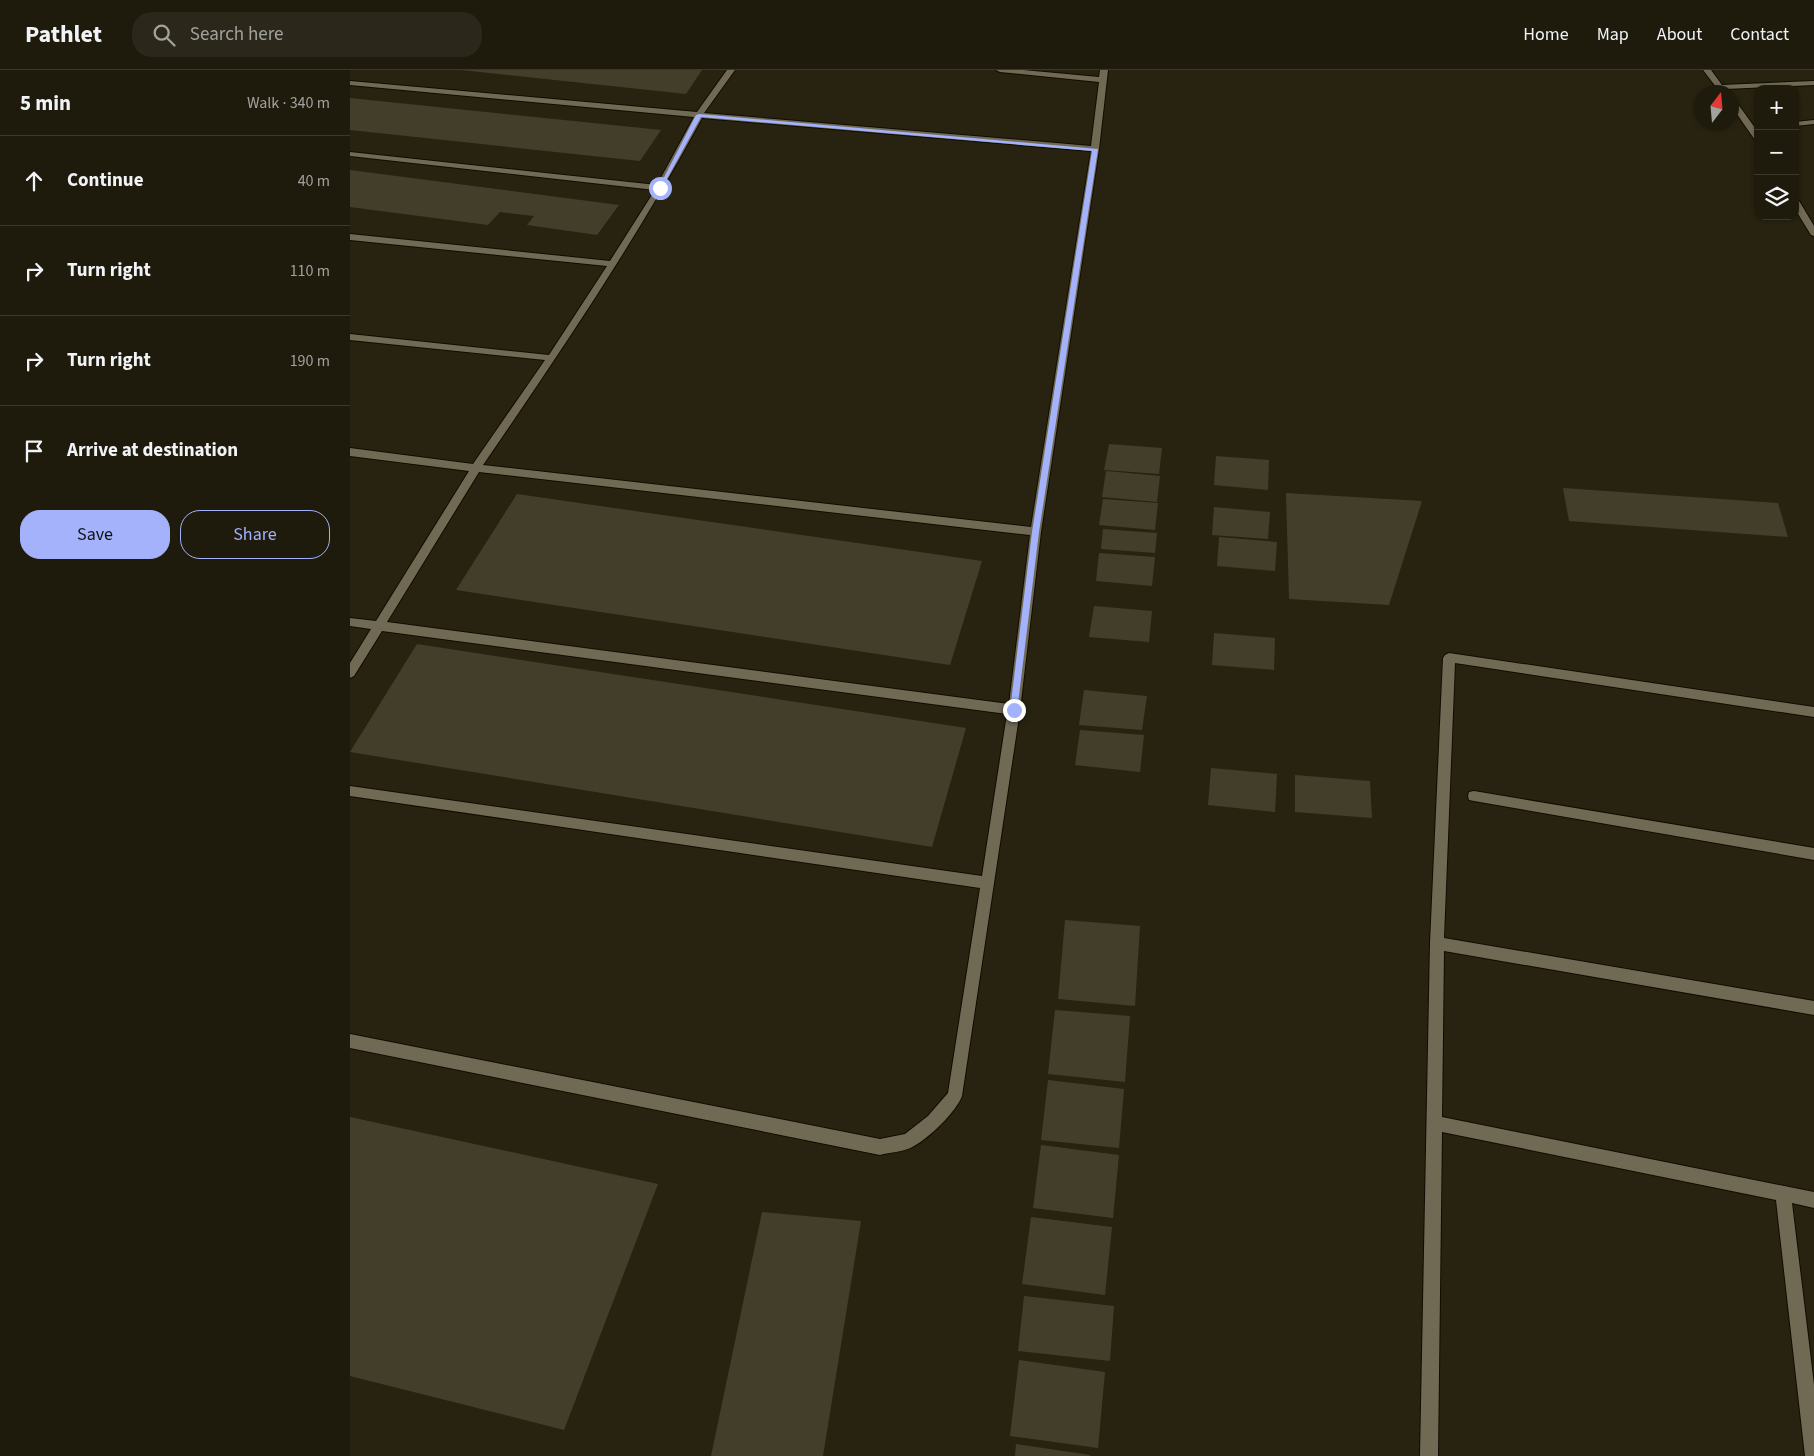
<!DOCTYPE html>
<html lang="en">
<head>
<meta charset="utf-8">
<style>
	body { margin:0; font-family:"Source Sans 3",sans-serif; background:#2b271a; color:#f1f3f6 }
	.controls { position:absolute; right:15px; top:15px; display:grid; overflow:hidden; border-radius:10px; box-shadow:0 1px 4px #0004 }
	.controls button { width:45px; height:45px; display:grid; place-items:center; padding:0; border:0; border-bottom:1px solid #3c382d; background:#1e1a0c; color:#f1f3f6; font:25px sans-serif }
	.compass { position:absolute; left:1344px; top:15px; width:45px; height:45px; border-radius:50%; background:#1e1a0c; box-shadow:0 1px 4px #0004; rotate:16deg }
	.stop { position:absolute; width:15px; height:15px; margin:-11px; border:4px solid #a4b2fc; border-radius:50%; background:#fff }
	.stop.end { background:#a4b2fc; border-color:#fff; box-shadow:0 1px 5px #0008 }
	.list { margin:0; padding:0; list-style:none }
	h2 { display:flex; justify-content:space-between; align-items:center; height:65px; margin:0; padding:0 20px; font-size:21px }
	h2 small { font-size:16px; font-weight:400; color:#a1a19d }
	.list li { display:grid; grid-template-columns:32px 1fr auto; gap:15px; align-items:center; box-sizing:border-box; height:90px; padding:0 20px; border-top:1px solid #3c382d }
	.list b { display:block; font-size:19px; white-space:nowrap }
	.list em { font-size:16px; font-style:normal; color:#a1a19d }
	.actions { display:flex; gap:10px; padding:15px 20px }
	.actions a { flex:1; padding:11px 0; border:1px solid #a4b2fc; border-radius:20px; text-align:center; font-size:18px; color:#a4b2fc }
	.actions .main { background:#a4b2fc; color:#111 }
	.icon { flex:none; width:28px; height:28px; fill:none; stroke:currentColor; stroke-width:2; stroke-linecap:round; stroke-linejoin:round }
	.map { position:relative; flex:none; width:1464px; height:1386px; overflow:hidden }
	header { display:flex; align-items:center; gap:30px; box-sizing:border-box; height:70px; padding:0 25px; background:#1e1a0c; border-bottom:1px solid #3c382d }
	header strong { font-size:24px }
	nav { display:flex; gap:28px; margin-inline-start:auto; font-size:18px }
	.search { width:350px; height:45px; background:#2b271a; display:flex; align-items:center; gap:12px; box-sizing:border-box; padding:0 18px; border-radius:20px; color:#a1a19d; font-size:19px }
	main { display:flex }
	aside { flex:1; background:#1e1a0c }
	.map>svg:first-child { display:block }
	.building { fill:#433e2a }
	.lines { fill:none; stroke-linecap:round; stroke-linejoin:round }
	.minor-casing { stroke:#110c00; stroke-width:2 }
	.minor { fill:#706a55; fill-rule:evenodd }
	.route { fill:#a4b2fc }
</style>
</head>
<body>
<header>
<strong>Pathlet</strong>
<div class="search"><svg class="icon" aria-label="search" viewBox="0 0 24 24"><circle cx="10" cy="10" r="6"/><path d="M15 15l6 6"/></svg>Search here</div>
<nav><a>Home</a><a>Map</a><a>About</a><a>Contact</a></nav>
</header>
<main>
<aside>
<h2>5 min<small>Walk · 340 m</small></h2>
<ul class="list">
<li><svg class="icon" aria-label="ahead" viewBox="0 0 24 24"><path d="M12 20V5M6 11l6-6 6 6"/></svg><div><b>Continue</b></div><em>40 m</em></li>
<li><svg class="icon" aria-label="right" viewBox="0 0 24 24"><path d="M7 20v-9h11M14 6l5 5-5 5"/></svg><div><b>Turn right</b></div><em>110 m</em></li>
<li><svg class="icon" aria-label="right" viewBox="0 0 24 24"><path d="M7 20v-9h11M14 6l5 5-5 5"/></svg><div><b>Turn right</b></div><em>190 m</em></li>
<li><svg class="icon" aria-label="arrive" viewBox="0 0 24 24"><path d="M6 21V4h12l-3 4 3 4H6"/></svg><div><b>Arrive at destination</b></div></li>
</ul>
<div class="actions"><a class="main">Save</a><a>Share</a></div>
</aside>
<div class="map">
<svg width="1464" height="1386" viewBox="0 0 1464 1386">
	<rect width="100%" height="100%" fill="#282310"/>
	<path class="building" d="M 111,0 L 352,0 L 336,24 Z
		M 0,28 L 311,60 L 290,91 L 0,60 Z
		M 0,100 L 269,135 L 247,165 L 177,155 L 184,146 L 150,142 L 138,155 L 0,137 Z
		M 759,374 L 812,378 L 809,404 L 754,400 Z
		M 866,386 L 919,390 L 918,420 L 864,415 Z
		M 756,401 L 810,406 L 807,432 L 752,427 Z
		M 1213,418 L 1428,433 L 1438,467 L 1219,451 Z
		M 936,423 L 1072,431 L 1039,535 L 939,529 Z
		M 167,424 L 632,491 L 600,595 L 106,520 Z
		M 753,429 L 808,433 L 805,460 L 749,455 Z
		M 864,437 L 920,442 L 918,469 L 862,465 Z
		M 753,459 L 807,463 L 805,483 L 751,479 Z
		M 869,467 L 927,472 L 925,501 L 867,496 Z
		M 749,483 L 805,487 L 802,516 L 746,511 Z
		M 744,536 L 802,541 L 799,572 L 739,567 Z
		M 864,563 L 925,568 L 924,600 L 862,595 Z
		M 67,574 L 616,658 L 582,777 L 0,682 Z
		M 734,620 L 797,626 L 792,660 L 729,655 Z
		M 730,660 L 794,665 L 790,702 L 725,695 Z
		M 861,698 L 927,704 L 925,742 L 858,735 Z
		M 945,705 L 1020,711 L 1022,748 L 945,742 Z
		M 715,850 L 790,856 L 785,936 L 708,929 Z
		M 705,940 L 780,946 L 775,1012 L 698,1004 Z
		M 698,1010 L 774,1019 L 769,1078 L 691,1070 Z
		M 0,1047 L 308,1114 L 214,1360 L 0,1306 Z
		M 691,1075 L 769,1085 L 763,1148 L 683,1138 Z
		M 412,1142 L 511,1151 L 473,1386 L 361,1386 Z
		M 681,1147 L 762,1157 L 755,1225 L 672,1214 Z
		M 674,1226 L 764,1236 L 760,1291 L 668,1281 Z
		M 669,1290 L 755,1302 L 748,1378 L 660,1366 Z
		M 666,1374 L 740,1385 L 740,1386 L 665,1386 Z"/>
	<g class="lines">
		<g class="minor-casing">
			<path id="minor" d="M 377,0 L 385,0 L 354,43 L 741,76 L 749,12 L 650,2 L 646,0 L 673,0 L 749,7 L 750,0 L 758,0 L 749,79 L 691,462 L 670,640 L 612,1026 C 606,1042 579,1068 564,1076 C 555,1082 540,1082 530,1085 L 0,978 L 0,964 L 530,1069 L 555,1064 L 578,1046 L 598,1023 L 630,818 L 0,726 L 0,716 L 632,806 L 657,644 L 32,561 L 4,606 L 0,608 L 0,593 L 21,559 L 0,556 L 0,548 L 26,551 L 119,401 L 0,386 L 0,378 L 123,394 L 195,290 L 0,270 L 0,264 L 199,285 L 257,196 L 0,170 L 0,164 L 260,191 L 305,120 L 0,86 L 0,82 L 307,115 L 344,47 L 0,15 L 0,11 L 347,42 ZM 352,48 L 741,81 L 681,457 L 133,395 C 211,281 287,169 352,48 ZM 129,402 L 680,465 L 659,634 L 37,552 Z
				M 1353,0 L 1361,0 L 1372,15 L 1464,11 L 1464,15 L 1376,19 L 1378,22 L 1370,22 Z
				M 1382,30 L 1385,30 L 1408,62 L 1408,70 L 1405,70 L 1382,37 Z
				M 1464,50 L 1464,54 L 1445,56 L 1445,52 Z
				M 1445,128 L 1448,129 L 1464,156 L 1464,166 L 1461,165 L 1445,139 Z
				M 1099,583 L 1464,637 L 1464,647 L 1105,593 L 1094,868 L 1464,931 L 1464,945 L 1094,881 L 1092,1047 L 1464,1122 L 1464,1138 L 1442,1133 L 1464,1315 L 1464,1386 L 1455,1386 L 1426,1130 L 1092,1062 L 1088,1386 L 1070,1386 L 1080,873 L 1093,588 L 1095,585 Z
				M 1124,721 L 1464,778 L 1464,790 L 1124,731 L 1119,730 L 1118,726 L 1119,722 Z"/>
		</g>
		<use href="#minor" class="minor"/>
	</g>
	<path class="route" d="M 349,44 L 748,79 L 689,462 L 667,642 L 664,643 L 660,640 L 682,462 L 742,81 L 351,47 L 312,118 L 308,119 L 346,45 Z"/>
</svg>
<div class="controls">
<button>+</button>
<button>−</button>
<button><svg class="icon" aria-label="layers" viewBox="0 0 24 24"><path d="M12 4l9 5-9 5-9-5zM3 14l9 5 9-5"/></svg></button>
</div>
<svg class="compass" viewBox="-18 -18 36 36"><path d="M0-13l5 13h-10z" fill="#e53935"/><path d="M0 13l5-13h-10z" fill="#a1a19d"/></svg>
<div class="stop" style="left:310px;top:118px"></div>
<div class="stop end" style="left:664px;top:640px"></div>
</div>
</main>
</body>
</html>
